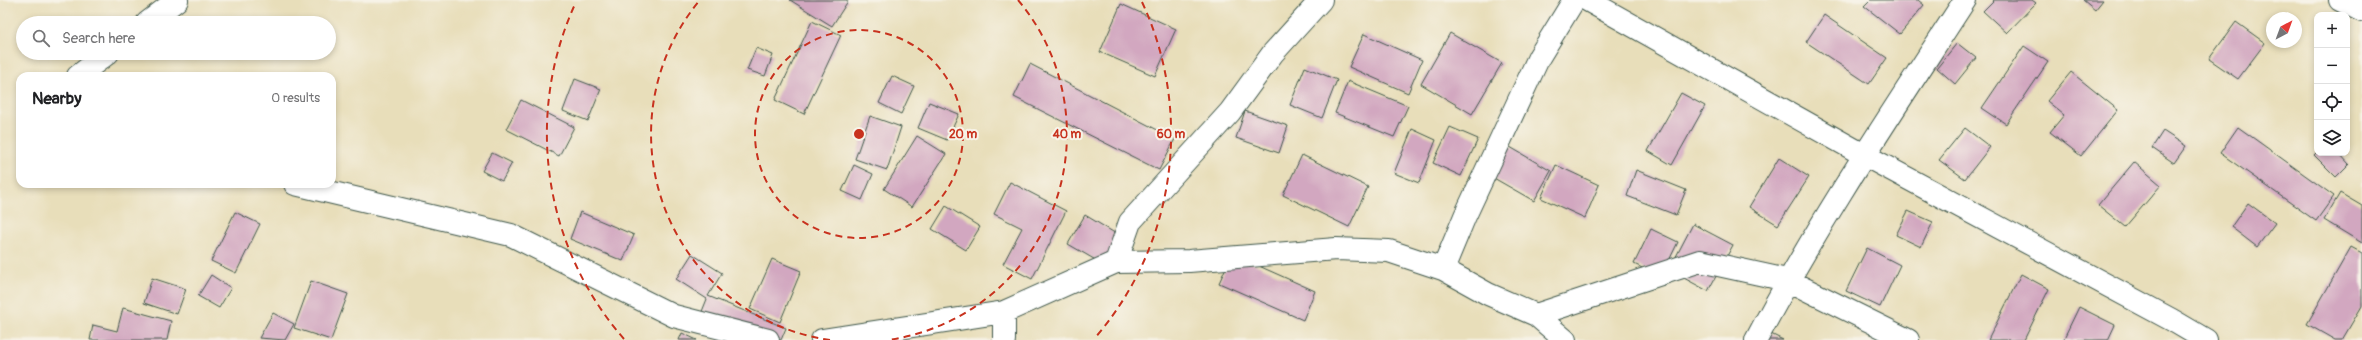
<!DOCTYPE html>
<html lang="en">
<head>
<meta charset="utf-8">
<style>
	body { margin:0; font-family:Pangolin,sans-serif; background:#f2f2f2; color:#202124 }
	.controls { position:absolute; right:12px; top:12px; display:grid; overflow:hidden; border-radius:8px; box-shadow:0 2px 6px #0003 }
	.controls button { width:36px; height:36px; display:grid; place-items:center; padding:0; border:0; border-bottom:1px solid #e0e0e0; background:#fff; color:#202124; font:20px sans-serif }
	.compass { position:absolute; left:2266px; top:12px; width:36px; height:36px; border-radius:50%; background:#fff; box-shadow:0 2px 6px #0003; rotate:41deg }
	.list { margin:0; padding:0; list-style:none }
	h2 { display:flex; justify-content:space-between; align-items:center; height:52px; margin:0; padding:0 16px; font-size:17px }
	h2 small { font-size:13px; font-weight:400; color:#757577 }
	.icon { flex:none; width:22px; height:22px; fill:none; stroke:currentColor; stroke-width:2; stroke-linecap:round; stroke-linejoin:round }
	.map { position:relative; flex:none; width:2362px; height:340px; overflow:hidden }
	.search { position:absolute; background:#fff; box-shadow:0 2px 6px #0003; left:16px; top:16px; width:320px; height:44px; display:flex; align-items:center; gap:10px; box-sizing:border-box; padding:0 14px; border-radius:22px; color:#757577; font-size:15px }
	.panel { position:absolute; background:#fff; box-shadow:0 2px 6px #0003; left:16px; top:72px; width:320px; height:116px; border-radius:12px }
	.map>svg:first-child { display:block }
	.building { fill:#d2a7c0 }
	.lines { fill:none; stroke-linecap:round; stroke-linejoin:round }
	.minor-casing { stroke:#3d5548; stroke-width:24 }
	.minor { stroke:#fff; stroke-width:22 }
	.ring { fill:none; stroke:#c8321e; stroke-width:2; stroke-dasharray:7 5 }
	.centre { fill:#c8321e; stroke:#f7f3e8; stroke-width:2 }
	.ring-label { font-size:12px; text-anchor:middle; font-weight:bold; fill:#c8321e; stroke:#f7f3e8; stroke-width:4; stroke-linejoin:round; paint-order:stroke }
</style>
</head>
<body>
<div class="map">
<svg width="2362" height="340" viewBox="0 0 2362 340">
	<rect width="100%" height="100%" fill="#f7f3e8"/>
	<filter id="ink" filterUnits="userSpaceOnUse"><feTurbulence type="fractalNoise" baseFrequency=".025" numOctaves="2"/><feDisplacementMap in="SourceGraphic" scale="8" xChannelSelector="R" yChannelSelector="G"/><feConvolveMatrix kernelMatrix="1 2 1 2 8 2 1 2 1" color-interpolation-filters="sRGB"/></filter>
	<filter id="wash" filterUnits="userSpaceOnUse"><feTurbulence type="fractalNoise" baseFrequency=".012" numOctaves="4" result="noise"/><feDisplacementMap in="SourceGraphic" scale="16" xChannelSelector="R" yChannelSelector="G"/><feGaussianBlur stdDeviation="0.9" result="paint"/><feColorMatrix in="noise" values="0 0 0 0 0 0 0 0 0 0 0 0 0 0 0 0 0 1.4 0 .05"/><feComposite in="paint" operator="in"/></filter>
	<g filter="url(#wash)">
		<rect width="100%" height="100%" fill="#e8deba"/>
		<g id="blocks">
			<path class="building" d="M 790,0 L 846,0 L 848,1 L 832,26 Z
				M 1870,0 L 1918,0 L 1924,5 L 1900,34 L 1864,6 Z
				M 1994,0 L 2032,0 L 2036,3 L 2007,33 L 1983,11 Z
				M 2083,0 L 2103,0 L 2095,10 Z
				M 1121,4 L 1176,29 L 1155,76 L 1100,52 Z
				M 1824,15 L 1887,58 L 1869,84 L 1806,42 Z
				M 812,21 L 841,35 L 804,114 L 775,100 Z
				M 2236,22 L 2265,43 L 2238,79 L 2209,59 Z
				M 1450,33 L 1502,63 L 1472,114 L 1421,84 Z
				M 1364,34 L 1422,60 L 1408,93 L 1349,67 Z
				M 1957,43 L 1976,58 L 1955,84 L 1937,68 Z
				M 2024,46 L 2048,62 L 2006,124 L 1982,108 Z
				M 756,48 L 773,55 L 765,76 L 747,70 Z
				M 1030,64 L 1175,139 L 1159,170 L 1014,97 Z
				M 1305,67 L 1337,80 L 1322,118 L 1290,105 Z
				M 2071,72 L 2118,110 L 2081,156 L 2050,132 L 2064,115 L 2047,101 Z
				M 892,76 L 914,86 L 901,114 L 879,103 Z
				M 575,79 L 601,89 L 588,121 L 563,111 Z
				M 1348,81 L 1408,106 L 1394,137 L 1335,113 Z
				M 1681,93 L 1705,106 L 1672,165 L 1648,151 Z
				M 521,100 L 574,127 L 559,156 L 506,129 Z
				M 929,102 L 959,114 L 947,140 L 918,128 Z
				M 1245,111 L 1288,126 L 1279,153 L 1236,138 Z
				M 870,116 L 901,127 L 887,170 L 855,159 Z
				M 1450,127 L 1478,139 L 1461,176 L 1433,163 Z
				M 2238,127 L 2334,196 L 2316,221 L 2220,153 Z
				M 1965,128 L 1990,147 L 1965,179 L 1939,160 Z
				M 1412,129 L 1436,140 L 1419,183 L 1394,173 Z
				M 2163,131 L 2186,146 L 2174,163 L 2152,148 Z
				M 917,136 L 946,154 L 912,207 L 884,189 Z
				M 1510,147 L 1551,171 L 1534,201 L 1492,177 Z
				M 492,153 L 512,163 L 502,181 L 482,171 Z
				M 2316,153 L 2339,153 L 2349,164 L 2336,177 L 2314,155 Z
				M 1302,155 L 1368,187 L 1349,227 L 1283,195 Z
				M 1779,158 L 1809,177 L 1778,225 L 1749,207 Z
				M 2134,162 L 2161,185 L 2125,227 L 2098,205 Z
				M 854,165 L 873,174 L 862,200 L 842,191 Z
				M 1556,165 L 1599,185 L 1585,218 L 1541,198 Z
				M 1636,170 L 1686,190 L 1676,215 L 1627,196 Z
				M 1010,182 L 1066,211 L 1032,279 L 1003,264 L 1022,228 L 994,214 Z
				M 2340,193 L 2362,206 L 2362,243 L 2324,220 Z
				M 2248,203 L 2275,223 L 2257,247 L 2231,227 Z
				M 946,206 L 980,227 L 966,250 L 932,229 Z
				M 1908,211 L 1933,222 L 1921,247 L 1896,235 Z
				M 235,212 L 260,224 L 236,273 L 211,261 Z
				M 580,212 L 634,235 L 623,261 L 570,239 Z
				M 1085,215 L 1123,238 L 1106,266 L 1068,244 Z
				M 1693,224 L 1733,245 L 1708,291 L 1669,270 Z
				M 1651,229 L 1678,242 L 1661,277 L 1634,264 Z
				M 2351,247 L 2362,253 L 2362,306 L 2342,340 L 2335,340 L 2307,324 Z
				M 1867,248 L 1900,265 L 1880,307 L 1846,291 Z
				M 692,254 L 722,273 L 708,296 L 786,328 L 781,340 L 722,340 L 695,329 L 707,299 L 676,279 Z
				M 1232,254 L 1315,291 L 1303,320 L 1219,283 Z
				M 772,259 L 801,271 L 780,322 L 750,309 Z
				M 2021,274 L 2049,289 L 2024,340 L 1988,340 Z
				M 211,275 L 231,288 L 219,308 L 198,296 Z
				M 152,278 L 186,289 L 177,314 L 144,303 Z
				M 311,281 L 348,294 L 331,340 L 294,328 Z
				M 2079,307 L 2115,325 L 2108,340 L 2063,340 Z
				M 123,308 L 171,321 L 167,340 L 90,340 L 93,325 L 117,331 Z
				M 273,313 L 294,324 L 285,340 L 259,338 Z
				M 1765,331 L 1783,340 L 1761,340 Z
				M 682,333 L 697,340 L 679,340 Z"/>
		</g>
	</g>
	<g filter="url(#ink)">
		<use href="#blocks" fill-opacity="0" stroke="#3d5548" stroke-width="1"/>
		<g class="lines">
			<g class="minor-casing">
				<path id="minor" d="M 1587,0 L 1864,155 L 2172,320 L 2206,340
					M 2340,0 L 2362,11
					M 147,23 L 177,0
					M 78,76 L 108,53
					M 295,184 L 511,235 L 674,316 L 768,340
					M 1116,262 L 1130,222 L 1230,112 L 1273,53 L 1321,0
					M 1443,269 L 1465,216 L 1539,57 L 1574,0
					M 1004,312 L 1004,340
					M 1536,315 L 1700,261 L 1787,280 L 1908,340
					M 822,340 L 1004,312 L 1116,262 L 1189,261 L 1336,249 L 1389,251 L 1443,269 L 1488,294 L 1536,315 L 1565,340
					M 1756,340 C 1818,222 1893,111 1965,0"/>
			</g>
			<use href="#minor" class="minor"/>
		</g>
	</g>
	<g class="ring">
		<circle cx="859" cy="134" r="104"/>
		<path d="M830 340A208 208 0 0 1 700 0M1018 0A208 208 0 0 1 888 340"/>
		<path d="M624 339A312 312 0 0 1 576 2M1142 2A312 312 0 0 1 1094 339"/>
	</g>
	<circle cx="859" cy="134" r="6" class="centre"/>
	<g class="ring-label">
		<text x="963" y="138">20 m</text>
		<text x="1067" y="138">40 m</text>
		<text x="1171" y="138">60 m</text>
	</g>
</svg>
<div class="controls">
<button>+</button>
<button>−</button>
<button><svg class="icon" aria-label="locate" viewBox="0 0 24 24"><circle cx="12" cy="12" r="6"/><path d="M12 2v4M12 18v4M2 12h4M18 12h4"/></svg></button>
<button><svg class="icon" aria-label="layers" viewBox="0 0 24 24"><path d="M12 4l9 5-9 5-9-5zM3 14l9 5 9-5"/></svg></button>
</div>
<svg class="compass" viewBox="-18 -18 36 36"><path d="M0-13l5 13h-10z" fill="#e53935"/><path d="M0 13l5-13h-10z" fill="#757577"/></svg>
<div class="search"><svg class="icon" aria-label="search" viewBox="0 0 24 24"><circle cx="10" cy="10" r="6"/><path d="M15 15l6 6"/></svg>Search here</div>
<section class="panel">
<h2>Nearby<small>0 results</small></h2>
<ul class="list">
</ul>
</section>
</div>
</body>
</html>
